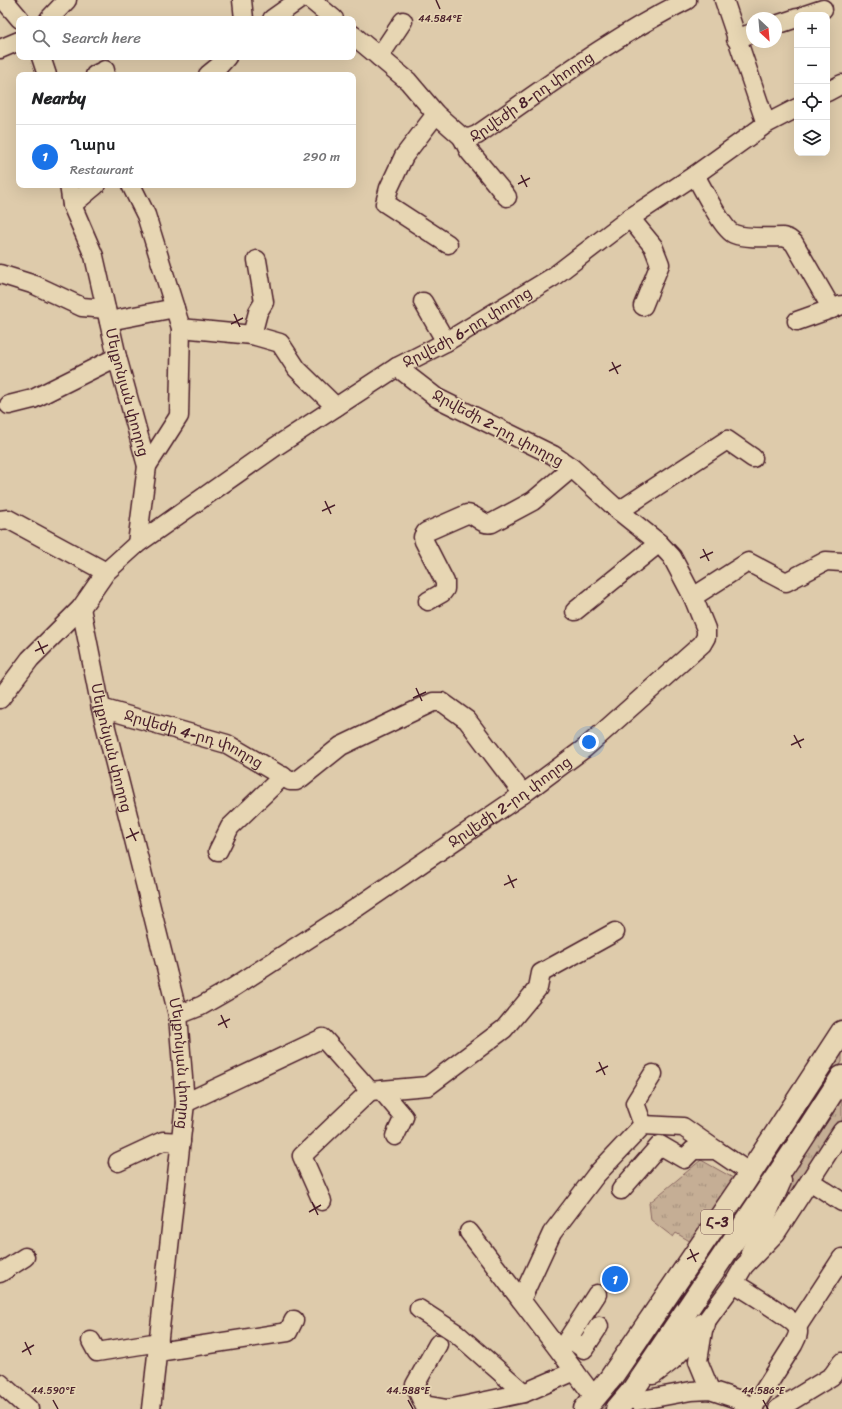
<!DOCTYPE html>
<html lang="en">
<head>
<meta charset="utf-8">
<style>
	body { margin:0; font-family:Sriracha,"Noto Sans Armenian",sans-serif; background:#f6f6f6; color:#202124 }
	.controls { position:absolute; right:12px; top:12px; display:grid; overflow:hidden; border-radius:8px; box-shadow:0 4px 16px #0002 }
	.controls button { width:36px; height:36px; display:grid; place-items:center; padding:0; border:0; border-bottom:1px solid #e0e0e0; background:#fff; color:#202124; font:20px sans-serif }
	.compass { position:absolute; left:746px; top:12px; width:36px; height:36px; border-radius:50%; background:#fff; box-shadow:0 4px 16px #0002; rotate:154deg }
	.you { position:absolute; left:589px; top:742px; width:14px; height:14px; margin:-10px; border:3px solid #fff; border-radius:50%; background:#1a73e8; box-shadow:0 0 0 6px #1a73e833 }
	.badge { display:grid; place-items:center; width:26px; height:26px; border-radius:50%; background:#1a73e8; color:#fff; font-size:13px; font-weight:700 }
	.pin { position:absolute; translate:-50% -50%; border:2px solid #fff; box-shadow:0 1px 4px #0006 }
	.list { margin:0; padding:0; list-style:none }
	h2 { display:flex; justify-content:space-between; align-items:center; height:52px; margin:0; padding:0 16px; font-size:17px }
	h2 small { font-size:13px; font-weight:400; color:#757577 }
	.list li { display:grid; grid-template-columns:26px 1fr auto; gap:12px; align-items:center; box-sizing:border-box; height:64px; padding:0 16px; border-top:1px solid #e0e0e0 }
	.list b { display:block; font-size:15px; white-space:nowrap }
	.list p { margin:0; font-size:13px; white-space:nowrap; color:#757577 }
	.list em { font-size:13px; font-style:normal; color:#757577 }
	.icon { flex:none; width:22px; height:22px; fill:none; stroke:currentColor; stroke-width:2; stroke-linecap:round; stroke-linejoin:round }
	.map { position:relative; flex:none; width:842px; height:1409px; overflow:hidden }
	.search { position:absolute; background:#fff; box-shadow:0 4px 16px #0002; left:16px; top:16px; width:340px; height:44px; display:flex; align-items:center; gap:10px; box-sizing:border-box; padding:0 14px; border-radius:8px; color:#757577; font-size:15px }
	.panel { position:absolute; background:#fff; box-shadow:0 4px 16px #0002; left:16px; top:72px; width:340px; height:116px; border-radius:8px }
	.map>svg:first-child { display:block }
	.grass { fill:url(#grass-tufts); stroke:#886660 }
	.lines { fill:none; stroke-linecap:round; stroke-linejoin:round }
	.minor-casing { stroke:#4a1f2b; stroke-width:21 }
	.major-casing { stroke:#4a1f2b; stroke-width:25 }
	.minor { stroke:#e7d6b3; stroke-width:18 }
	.major { stroke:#e7d6b3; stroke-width:22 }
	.ticks { fill:none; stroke:#4a1f2b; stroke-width:1.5 }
	.labels { text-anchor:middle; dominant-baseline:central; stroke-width:3.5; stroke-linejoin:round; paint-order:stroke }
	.shield { fill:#e7d6b3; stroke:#795654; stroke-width:1 }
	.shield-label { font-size:14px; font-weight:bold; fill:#4a1f2b }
	.street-label { font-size:15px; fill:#4a1f2b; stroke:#e7d6b3 }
	.ticks-label { font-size:10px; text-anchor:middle; fill:#4a1f2b; stroke:#e7d6b3; stroke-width:3.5; stroke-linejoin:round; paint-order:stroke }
</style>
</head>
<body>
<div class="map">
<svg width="842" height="1409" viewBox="0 0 842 1409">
	<defs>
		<pattern id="grass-tufts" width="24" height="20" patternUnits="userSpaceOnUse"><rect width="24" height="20" fill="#c5ae95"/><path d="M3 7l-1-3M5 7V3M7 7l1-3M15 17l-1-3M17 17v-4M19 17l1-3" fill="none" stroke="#a28d7a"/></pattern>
	</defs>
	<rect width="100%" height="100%" fill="#decbab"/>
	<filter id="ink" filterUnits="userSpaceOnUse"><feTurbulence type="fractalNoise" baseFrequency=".025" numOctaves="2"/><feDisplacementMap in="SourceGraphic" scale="8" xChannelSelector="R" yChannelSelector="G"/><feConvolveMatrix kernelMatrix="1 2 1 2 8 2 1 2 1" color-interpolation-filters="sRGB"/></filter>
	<g filter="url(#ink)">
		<path class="grass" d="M 842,1047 L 842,1062 L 670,1323 L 606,1409 L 596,1409 L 614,1388 L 650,1340 Z
			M 842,1100 L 842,1120 L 773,1231 L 765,1236 L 792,1174 Z
			M 701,1160 L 735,1179 L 693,1243 L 676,1233 L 673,1237 L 651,1220 L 649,1203 Z
			M 770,1198 L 744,1252 L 693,1331 L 663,1359 Z"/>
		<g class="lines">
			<g class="minor-casing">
				<g id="minor">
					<path d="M 4,0 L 20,19"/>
					<path d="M 242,0 L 244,19"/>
					<path d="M 311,0 L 334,19"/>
					<path d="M 724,0 L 766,124"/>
					<path d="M 805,15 L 823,9"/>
					<path d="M 49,19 L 67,0"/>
					<path d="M 272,19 L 299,0"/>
					<path d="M 776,25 L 797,18"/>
					<path id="s1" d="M 353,35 L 408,81 L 436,114 L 462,137 L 469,138 L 477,135 C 545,88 612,37 687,0"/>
					<path d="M 736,39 L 752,33"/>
					<path d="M 0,49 L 19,41"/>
					<path d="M 41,57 L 47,75"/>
					<path d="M 379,57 L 403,21"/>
					<path d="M 95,75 L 105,70"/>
					<path d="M 208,75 L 219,66 L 227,57"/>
					<path d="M 827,92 L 842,84"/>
					<path d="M 436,114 L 404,156 L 389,188 L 385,203 L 448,244"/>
					<path d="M 462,137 L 469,151 L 507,197"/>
					<path d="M 695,175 C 702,187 723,230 734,234 C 747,239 769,237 783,237 L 789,239 L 794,243 L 832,309"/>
					<path id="s2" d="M 69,185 L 72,205 L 94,256 L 117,357 L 147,466 L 137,544"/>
					<path d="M 131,185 L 146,215 L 181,328 L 179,416 L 147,466"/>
					<path d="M 72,205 L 96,185"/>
					<path d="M 630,218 L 653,246 L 660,264 L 643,306"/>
					<path d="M 0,274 L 35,285 L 82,307 L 106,309"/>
					<path d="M 423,302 L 446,342"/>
					<path d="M 109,321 L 175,308"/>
					<path d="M 797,321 L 842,305"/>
					<path d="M 181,328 L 252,335 L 280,343 L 297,369 L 336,407"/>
					<path d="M 252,335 L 258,312 L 264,302 L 257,260"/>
					<path d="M 9,405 L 33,399 L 117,357"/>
					<path d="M 619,511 L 727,440 L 753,458"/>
					<path d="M 0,520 L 8,519 L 106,572"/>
					<path d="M 693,597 L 748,562 L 786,582 L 826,561 L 842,562"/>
					<path d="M 428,601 L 442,593 L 445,589 L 445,582 L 424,541 L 423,537 L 426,532 L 467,514 C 477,514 481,526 492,523 L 533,501 L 572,468"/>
					<path id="s3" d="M 81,608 L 101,708 L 178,1015 L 185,1103 L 151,1409"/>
					<path d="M 575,611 L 659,543"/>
					<path id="s4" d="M 0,699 L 30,659 L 81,608 L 106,572 L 137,544 L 275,447 L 397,367 L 446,342 L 553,277 L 630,218 L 695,175 L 766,124 L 797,108"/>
					<path id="s5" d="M 101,708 L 227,744 L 290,781 L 296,781 L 301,778 L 341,746 L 433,702 L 442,702 L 467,720 L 523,794"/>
					<path d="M 218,851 L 230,827 L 283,776"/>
					<path id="s6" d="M 178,1015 L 201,1006 L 234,987 L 356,908 L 523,794 L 585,748 L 702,644 L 706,637 L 706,629 L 693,597 L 672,557 L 659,543 L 619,511 L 572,468 L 553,455 L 437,398 L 397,367"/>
					<path d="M 381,1090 L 404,1117 L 395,1136"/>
					<path d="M 185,1103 L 323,1038 L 370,1091 L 428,1086 L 504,1029 L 538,988 L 541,973 L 615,932"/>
					<path d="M 643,1125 L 683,1127 L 716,1150"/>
					<path d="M 118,1162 L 163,1141 L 181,1142"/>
					<path d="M 810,1181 L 842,1202"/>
					<path d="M 621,1190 L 660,1145 L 684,1159 L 693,1150 L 716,1150 L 750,1173"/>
					<path d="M 322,1201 L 302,1156 L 370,1091"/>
					<path d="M 469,1232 L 521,1300"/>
					<path d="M 750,1253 L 782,1181"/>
					<path d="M 0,1273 L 25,1257"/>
					<path d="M 734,1283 C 745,1290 793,1319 797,1327 C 800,1333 796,1339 793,1345 L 753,1408"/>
					<path d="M 419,1309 L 456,1333 L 524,1393"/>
					<path d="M 797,1327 L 842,1258"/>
					<path d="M 569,1338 L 584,1349 L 599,1326"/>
					<path d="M 91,1341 L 97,1352 L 159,1342"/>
					<path d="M 438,1344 L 415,1385 L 424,1405 L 447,1409"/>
					<path d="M 560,1351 L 597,1294"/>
					<path d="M 158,1352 L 288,1332 L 294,1320"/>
					<path d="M 0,1383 L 29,1409"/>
					<path d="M 710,1390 L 698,1361 L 704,1324 L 734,1283 L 744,1266 L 776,1233 L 842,1131"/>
					<path d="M 628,1397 L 637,1401 L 691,1391 L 710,1390 L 737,1399 L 754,1409"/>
					<path d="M 595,1398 L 521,1300 L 552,1233 L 596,1175 L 643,1125 L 635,1103 L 653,1074"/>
					<path d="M 448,1409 L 524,1393 L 575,1371"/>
					<path d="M 778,1409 L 832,1376 L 842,1362"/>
				</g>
			</g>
			<g class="major-casing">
				<path id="major" d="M 653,1373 L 671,1359 L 704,1324
					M 585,1409 L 610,1379 L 745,1181 L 842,1032
					M 617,1409 L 633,1390 L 798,1145 L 842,1077"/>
			</g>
			<use href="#minor" class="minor"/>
			<use href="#major" class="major"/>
		</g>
	</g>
	<path class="ticks" d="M 436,0 L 440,9M 521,175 L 527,187M 518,184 L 530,178M 234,314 L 240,327M 231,324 L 243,318M 612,362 L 618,374M 609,371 L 621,365M 325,501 L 331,514M 322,511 L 335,505M 703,549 L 709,561M 700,558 L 713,552M 38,641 L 44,654M 35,651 L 48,645M 416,688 L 422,701M 413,698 L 426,692M 794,735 L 801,748M 791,745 L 804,739M 130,828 L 136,841M 126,838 L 139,832M 508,875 L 514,888M 504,885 L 517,879M 221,1015 L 227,1028M 218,1025 L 230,1019M 599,1062 L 605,1075M 596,1072 L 608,1066M 312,1202 L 318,1215M 309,1212 L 321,1205M 690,1249 L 696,1262M 687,1259 L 699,1253M 25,1342 L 31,1355M 22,1352 L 34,1345M 53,1400 L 58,1409M 408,1400 L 413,1409M 763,1400 L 768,1409"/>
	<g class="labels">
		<rect class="shield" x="701" y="1210" width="32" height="24" rx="3"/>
		<g class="shield-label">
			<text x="717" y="1222">Հ-3</text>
		</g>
		<g class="street-label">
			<text stroke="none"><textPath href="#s1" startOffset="232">Ջրվեժի 8-րդ փողոց</textPath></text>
			<text stroke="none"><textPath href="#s4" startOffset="603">Ջրվեժի 6-րդ փողոց</textPath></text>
			<text stroke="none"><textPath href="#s2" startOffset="216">Մելքոնյան փողոց</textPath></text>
			<text transform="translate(498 428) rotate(28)">Ջրվեժի 2-րդ փողոց</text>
			<text stroke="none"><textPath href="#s5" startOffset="98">Ջրվեժի 4-րդ փողոց</textPath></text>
			<text stroke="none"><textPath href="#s3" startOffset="143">Մելքոնյան փողոց</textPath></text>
			<text stroke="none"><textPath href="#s6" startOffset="395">Ջրվեժի 2-րդ փողոց</textPath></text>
			<text stroke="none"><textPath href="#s3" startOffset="467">Մելքոնյան փողոց</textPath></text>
		</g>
	</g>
	<g class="ticks-label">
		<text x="440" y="22">44.584°E</text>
		<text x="53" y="1394">44.590°E</text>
		<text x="408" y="1394">44.588°E</text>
		<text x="763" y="1394">44.586°E</text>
	</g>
</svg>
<div class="controls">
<button>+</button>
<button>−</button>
<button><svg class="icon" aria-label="locate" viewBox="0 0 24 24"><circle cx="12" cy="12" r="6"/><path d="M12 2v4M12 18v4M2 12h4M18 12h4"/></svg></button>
<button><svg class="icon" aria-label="layers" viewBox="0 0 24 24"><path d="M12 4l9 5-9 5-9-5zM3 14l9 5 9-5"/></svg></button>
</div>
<svg class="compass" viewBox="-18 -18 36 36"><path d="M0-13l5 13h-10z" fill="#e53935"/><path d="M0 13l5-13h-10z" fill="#757577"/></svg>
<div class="you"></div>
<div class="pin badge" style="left:615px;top:1279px">1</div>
<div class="search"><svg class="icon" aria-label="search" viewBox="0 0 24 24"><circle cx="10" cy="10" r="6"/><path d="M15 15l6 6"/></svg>Search here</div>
<section class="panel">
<h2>Nearby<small></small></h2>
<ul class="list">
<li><span class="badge">1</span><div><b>Ղարս</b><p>Restaurant</p></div><em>290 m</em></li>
</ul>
</section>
</div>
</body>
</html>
